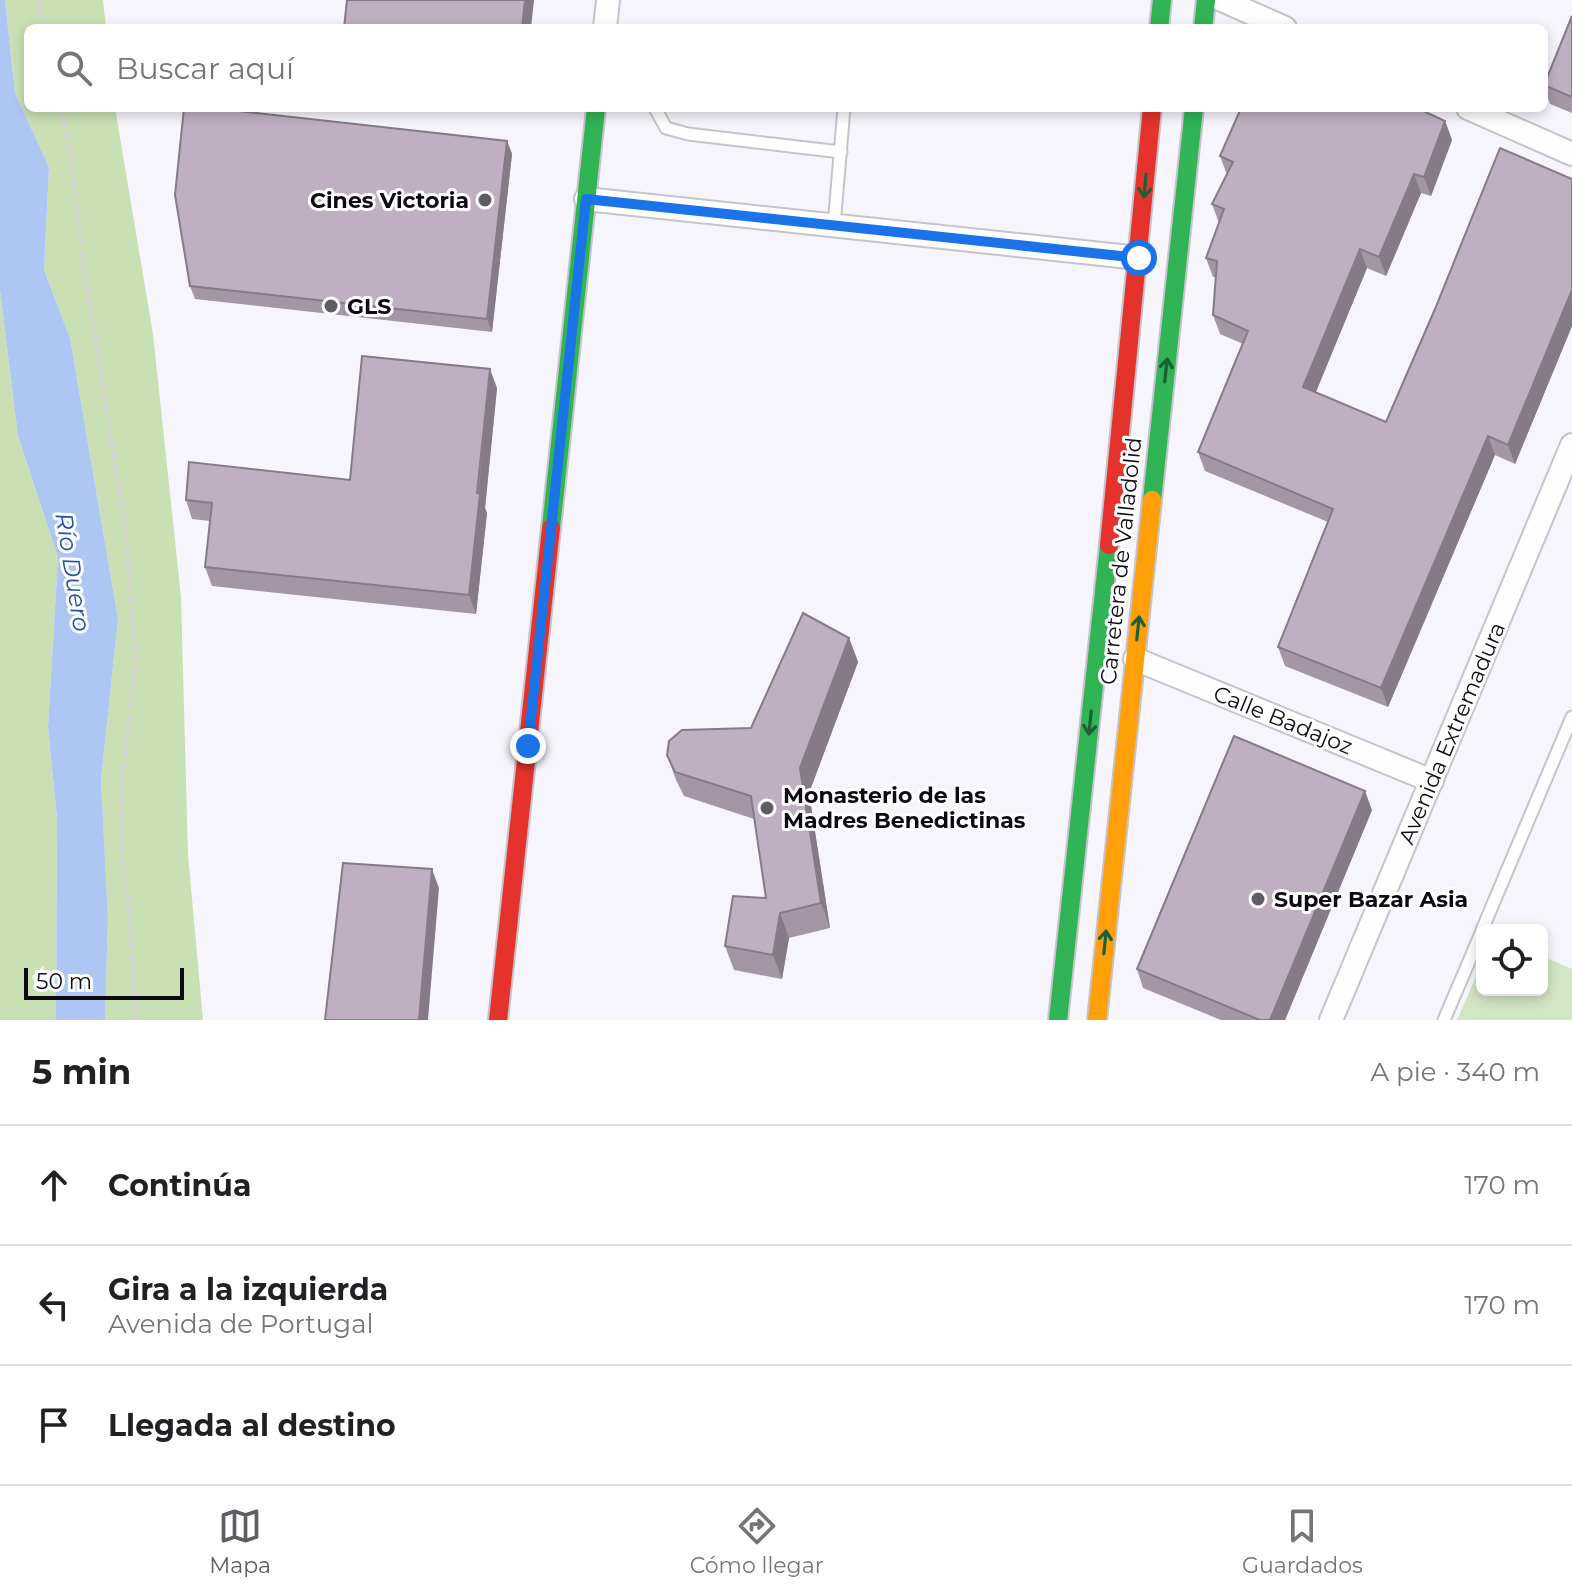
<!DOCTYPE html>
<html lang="es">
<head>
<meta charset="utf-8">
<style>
	body { margin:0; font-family:Montserrat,sans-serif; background:#f6f6f6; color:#202124 }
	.controls { position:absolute; right:24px; bottom:24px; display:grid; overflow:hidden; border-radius:12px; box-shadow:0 4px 12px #0003 }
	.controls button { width:72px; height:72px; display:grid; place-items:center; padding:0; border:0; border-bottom:2px solid #e0e0e0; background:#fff; color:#202124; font:40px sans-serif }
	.scale { position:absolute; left:24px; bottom:20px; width:160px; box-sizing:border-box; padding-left:8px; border:4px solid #0d0a11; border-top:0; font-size:22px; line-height:28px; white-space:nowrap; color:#0d0a11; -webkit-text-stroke:6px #fff; paint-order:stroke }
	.stop { position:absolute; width:24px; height:24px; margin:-18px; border:6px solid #1a73e8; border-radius:50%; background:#fff }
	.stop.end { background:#1a73e8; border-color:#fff; box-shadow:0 2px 8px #0008 }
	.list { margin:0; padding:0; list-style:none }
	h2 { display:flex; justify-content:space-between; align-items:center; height:104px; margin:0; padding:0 32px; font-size:34px }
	h2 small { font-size:26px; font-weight:400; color:#757577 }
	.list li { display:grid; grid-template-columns:52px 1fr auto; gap:24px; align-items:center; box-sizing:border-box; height:120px; padding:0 32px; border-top:2px solid #e0e0e0 }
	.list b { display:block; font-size:30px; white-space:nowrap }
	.list p { margin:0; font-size:26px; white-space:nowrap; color:#757577 }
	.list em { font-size:26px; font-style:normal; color:#757577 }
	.icon { flex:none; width:44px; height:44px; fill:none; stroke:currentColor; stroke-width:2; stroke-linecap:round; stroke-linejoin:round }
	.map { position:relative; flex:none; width:1572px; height:1020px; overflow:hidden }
	.search { position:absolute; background:#fff; box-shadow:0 4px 12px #0003; left:24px; right:24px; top:24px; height:88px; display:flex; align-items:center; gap:20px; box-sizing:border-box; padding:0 28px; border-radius:12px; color:#757577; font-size:30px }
	.sheet { height:464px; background:#fff }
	nav { display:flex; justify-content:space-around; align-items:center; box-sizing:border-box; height:112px; border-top:2px solid #e0e0e0; background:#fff; font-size:22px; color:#757577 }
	nav a { display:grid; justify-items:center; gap:4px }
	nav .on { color:#5f5c63 }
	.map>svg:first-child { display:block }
	.green { fill:#d3e6c4 }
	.forest { fill:#c8e0b4 }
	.water { fill:#aec6f4 }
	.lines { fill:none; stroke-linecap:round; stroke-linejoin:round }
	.lane-casing { stroke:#c6c4ca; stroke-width:15 }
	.street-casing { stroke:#c6c4ca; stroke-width:26 }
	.fast-casing { stroke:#c6c4ca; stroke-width:22 }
	.slow-casing { stroke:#c6c4ca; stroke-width:22 }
	.jam-casing { stroke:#c6c4ca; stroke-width:22 }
	.path { stroke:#d5d4d7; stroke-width:4; stroke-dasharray:8 4; stroke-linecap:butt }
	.lane { stroke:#fefeff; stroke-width:11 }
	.street { stroke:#fefeff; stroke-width:22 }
	.fast { stroke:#30b455; stroke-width:18 }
	.slow { stroke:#ff9f0a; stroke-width:18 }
	.jam { stroke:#e5322d; stroke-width:18 }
	.wall { fill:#a397a5 }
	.shaded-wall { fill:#857b86 }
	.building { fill:#beb0c0; stroke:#857b86; stroke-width:2 }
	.oneway { stroke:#1e5f33 }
	.route { stroke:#1a73e8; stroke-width:10 }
	.poi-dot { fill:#5f5c63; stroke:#fff; stroke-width:3 }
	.labels { text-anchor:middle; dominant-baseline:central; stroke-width:6; stroke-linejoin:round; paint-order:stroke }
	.poi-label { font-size:22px; font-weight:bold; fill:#0d0a11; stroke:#fff; text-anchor:start }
	.street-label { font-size:22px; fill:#0d0a11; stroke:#fff }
	.water-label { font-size:24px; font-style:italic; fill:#2250ab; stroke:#fff }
</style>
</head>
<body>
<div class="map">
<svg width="1572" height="1020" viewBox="0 0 1572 1020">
	<rect width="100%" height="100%" fill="#f7f5fc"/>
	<path class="green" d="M 1542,956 L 1572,969 L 1572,1020 L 1457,1020 L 1482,963 L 1482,990 L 1542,990 Z"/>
	<path class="forest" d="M 5,0 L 103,0 L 106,28 L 28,28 L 28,108 L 115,108 L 153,334 L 181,597 L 188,855 L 203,1020 L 105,1020 L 108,917 L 101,780 L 118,619 L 70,338 L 44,270 L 49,167 L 15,93 Z
		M 0,291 L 18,436 L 58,557 L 48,727 L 57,819 L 56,1020 L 0,1020 Z"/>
	<path class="water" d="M 0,0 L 5,0 L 15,93 L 49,167 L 44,270 L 70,338 L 118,619 L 101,780 L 108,917 L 105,1020 L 56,1020 L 57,819 L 48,727 L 58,557 L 18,436 L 0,291 Z"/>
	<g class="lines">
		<g class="lane-casing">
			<path id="lane" d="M 655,108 L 666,128 L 688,134 L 841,152
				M 834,226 L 844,108
				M 1482,930 L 1572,717
				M 1444,1020 L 1482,931"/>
		</g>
		<g class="street-casing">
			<path id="street" d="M 1222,0 L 1285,28
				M 605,28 L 608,0
				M 1468,108 L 1572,154
				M 586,199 L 1139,258
				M 1135,659 L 1432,781
				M 1331,1020 L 1572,445"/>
		</g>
		<g class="fast-casing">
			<path id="fast" d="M 1159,28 L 1162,0
				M 1203,28 L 1206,0
				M 1152,500 L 1194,108
				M 551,528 L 596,108
				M 1058,1020 L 1109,545"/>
		</g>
		<g class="slow-casing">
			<path id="slow" d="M 1097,1020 L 1152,500"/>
		</g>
		<g class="jam-casing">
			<path id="jam" d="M 1109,545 L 1152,108
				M 498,1020 L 551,528"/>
		</g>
		<path class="path" d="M 39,0 L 44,28
			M 61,108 L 71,156 L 83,259 L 125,529 L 136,660 L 122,781 L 122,860 L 130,920 L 136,1020"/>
		<use href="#lane" class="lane"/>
		<use href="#street" class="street"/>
		<use href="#fast" class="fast"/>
		<use href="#slow" class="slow"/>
		<use href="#jam" class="jam"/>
	</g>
	<path class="wall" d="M 1572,16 L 1572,113 L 1550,104 L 1544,86 Z
		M 1445,121 L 1452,140 L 1431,196 L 1421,193 L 1386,276 L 1367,268 L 1316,392 L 1386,422 L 1572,179 L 1572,326 L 1515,464 L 1495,455 L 1388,707 L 1285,666 L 1278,647 L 1328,522 L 1205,471 L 1198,452 L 1243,344 L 1220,334 L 1213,315 L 1216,277 L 1213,277 L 1206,258 L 1219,223 L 1212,204 L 1227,175 L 1220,156 Z
		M 507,141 L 512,154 L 492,332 L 195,299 L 190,286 Z
		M 497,388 L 485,508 L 487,513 L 476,614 L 212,586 L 205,567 L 210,521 L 192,519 L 186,500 L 350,480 Z
		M 849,638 L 858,662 L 809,793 L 830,928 L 789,938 L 782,979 L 734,970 L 725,946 L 766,898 L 754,819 L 684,796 L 676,780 L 667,755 L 751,728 Z
		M 1372,810 L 1285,1020 L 1221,1020 L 1143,988 L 1137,969 Z"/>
	<path class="shaded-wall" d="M 525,0 L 534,0 L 531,28 L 522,28 Z
		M 1445,121 L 1452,140 L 1431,196 L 1424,177 Z
		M 507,141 L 512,154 L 492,332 L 487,319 Z
		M 1414,174 L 1421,193 L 1386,276 L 1379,257 Z
		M 1360,249 L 1367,268 L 1310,406 L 1303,387 Z
		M 1572,290 L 1572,326 L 1515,464 L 1508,445 Z
		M 490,369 L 497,388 L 485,508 L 487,513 L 476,614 L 469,595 Z
		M 1488,436 L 1495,455 L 1388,707 L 1381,688 Z
		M 849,638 L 858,662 L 809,793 L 830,928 L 821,903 L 800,768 Z
		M 1365,791 L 1372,810 L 1285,1020 L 1270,1020 Z
		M 432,869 L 439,888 L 428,1020 L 419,1020 Z
		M 780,913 L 789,938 L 782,979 L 773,955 Z"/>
	<path class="building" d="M 347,0 L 525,0 L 522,28 L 344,28 Z
		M 1572,16 L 1572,97 L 1544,85 Z
		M 184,108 L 212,108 L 507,141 L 487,319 L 190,286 L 175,195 Z
		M 1241,108 L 1417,108 L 1445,121 L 1424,177 L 1414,174 L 1379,257 L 1360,249 L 1303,387 L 1386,422 L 1435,309 L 1500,148 L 1572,179 L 1572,290 L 1508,445 L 1488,436 L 1381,688 L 1278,647 L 1333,509 L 1198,452 L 1248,331 L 1213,315 L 1217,261 L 1206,258 L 1224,209 L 1212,204 L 1233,162 L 1220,156 Z
		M 362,356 L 490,369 L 477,493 L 480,494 L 469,595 L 205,567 L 212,503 L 186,500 L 189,462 L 350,480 Z
		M 803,613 L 849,638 L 800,768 L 821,903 L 780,913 L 773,955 L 725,946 L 733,896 L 766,898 L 751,796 L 675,772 L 667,755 L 669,741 L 682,730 L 751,728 Z
		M 1234,736 L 1365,791 L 1270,1020 L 1260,1020 L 1137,969 Z
		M 343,863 L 432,869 L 419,1020 L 325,1020 Z"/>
	<defs><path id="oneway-shaft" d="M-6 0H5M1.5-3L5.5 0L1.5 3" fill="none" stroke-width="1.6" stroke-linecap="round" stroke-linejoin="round" transform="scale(2)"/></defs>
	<g class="oneway">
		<use href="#oneway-shaft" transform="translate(1145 186) rotate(95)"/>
		<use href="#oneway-shaft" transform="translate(1166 370) rotate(-84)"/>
		<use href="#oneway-shaft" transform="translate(1138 628) rotate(-84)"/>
		<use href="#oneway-shaft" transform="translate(1090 723) rotate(96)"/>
		<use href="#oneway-shaft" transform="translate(1105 942) rotate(-84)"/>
	</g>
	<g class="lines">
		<path class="route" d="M 528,746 L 586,199 L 1139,258"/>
	</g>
	<g class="poi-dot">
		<circle cx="485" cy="200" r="8"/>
		<circle cx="331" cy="306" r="8"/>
		<circle cx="767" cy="808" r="8"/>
		<circle cx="1258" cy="899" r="8"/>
	</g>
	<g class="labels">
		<g class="poi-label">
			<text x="469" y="200" text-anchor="end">Cines Victoria</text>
			<text x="347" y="306">GLS</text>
			<text x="783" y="795">Monasterio de las<tspan x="783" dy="25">Madres Benedictinas</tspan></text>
			<text x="1274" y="899">Super Bazar Asia</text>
		</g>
		<g class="street-label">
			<text transform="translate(1121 561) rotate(-84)">Carretera de Valladolid</text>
			<text transform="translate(1283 720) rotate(22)">Calle Badajoz</text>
			<text transform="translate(1452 733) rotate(-67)">Avenida Extremadura</text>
		</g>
		<g class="water-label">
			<text transform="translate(73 572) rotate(81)">Río Duero</text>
		</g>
	</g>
</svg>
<div class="controls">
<button><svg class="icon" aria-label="locate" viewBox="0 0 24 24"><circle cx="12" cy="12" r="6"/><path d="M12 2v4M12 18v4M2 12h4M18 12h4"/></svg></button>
</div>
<div class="scale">50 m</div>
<div class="stop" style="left:1139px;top:258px"></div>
<div class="stop end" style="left:528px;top:746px"></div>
<div class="search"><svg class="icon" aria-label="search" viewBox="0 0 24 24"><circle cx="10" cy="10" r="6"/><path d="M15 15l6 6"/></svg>Buscar aquí</div>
</div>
<section class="sheet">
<h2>5 min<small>A pie · 340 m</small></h2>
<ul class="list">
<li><svg class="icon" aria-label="ahead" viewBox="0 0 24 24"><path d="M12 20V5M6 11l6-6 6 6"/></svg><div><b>Continúa</b></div><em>170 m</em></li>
<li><svg class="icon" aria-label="left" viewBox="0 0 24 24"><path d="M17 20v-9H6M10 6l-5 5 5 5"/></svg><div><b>Gira a la izquierda</b><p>Avenida de Portugal</p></div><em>170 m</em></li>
<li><svg class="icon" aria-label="arrive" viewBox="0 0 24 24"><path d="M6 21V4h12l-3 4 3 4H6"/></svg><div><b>Llegada al destino</b></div></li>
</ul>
</section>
<nav>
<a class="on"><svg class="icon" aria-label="map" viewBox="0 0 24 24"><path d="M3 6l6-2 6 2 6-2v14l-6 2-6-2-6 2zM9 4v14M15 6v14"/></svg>Mapa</a>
<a><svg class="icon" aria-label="directions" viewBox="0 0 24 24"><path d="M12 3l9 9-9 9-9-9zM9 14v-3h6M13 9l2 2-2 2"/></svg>Cómo llegar</a>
<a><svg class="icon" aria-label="saved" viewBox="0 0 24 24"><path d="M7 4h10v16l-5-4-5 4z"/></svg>Guardados</a>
</nav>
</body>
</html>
